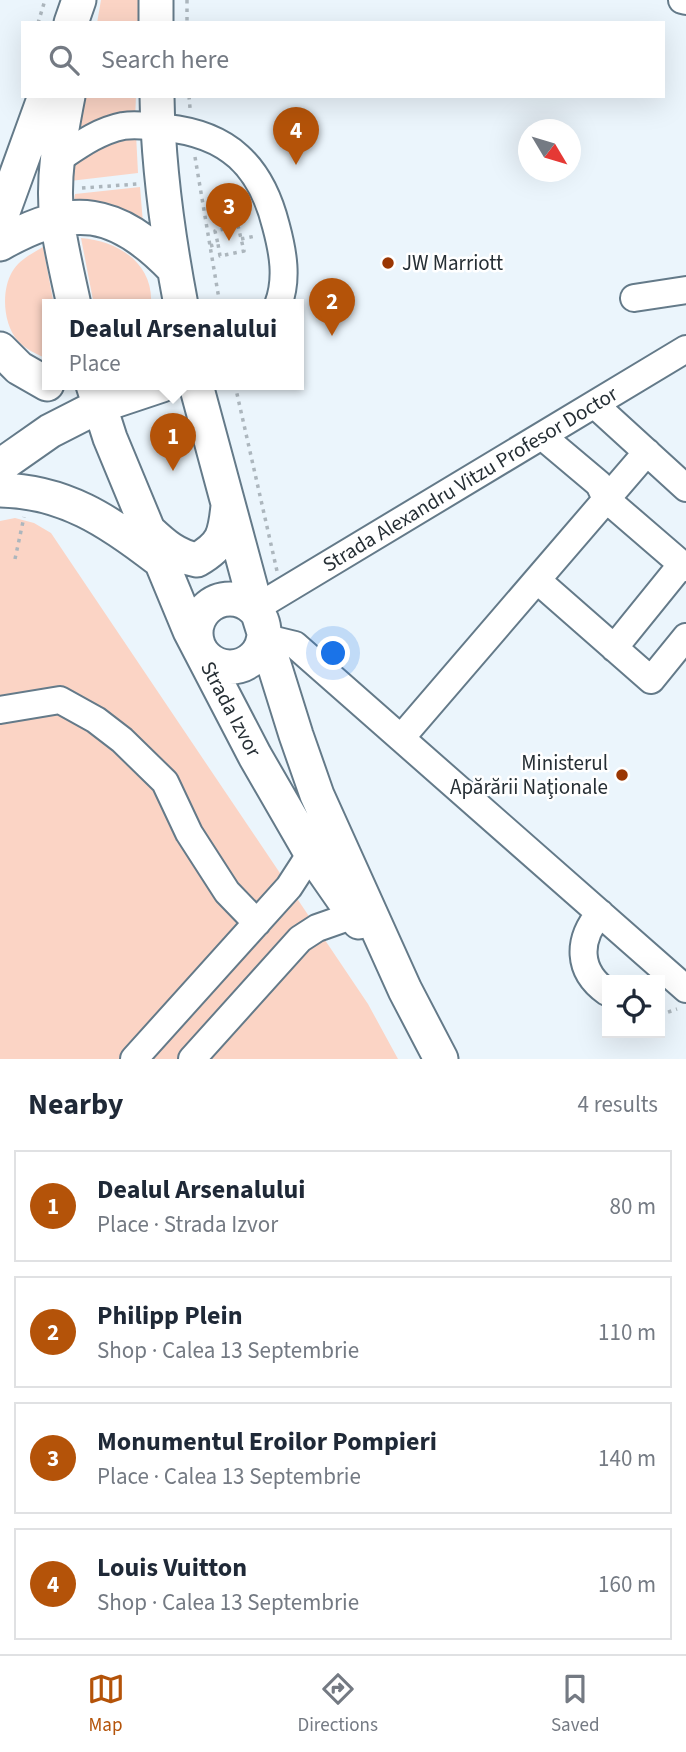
<!DOCTYPE html>
<html lang="en">
<head>
<meta charset="utf-8">
<style>
	body { margin:0; font-family:"Source Sans 3",sans-serif; background:#f2f2f3; color:#1f2937 }
	.controls { position:absolute; right:21px; bottom:21px; display:grid; overflow:hidden; border-radius:0px; box-shadow:0 7px 28px #0002 }
	.controls button { width:63px; height:63px; display:grid; place-items:center; padding:0; border:0; border-bottom:2px solid #e0e1e3; background:#fff; color:#1f2937; font:35px sans-serif }
	.compass { position:absolute; left:518px; top:119px; width:63px; height:63px; border-radius:50%; background:#fff; box-shadow:0 7px 28px #0002; rotate:128deg }
	.you { position:absolute; left:334px; top:654px; width:24px; height:24px; margin:-18px; border:5px solid #fff; border-radius:50%; background:#1a73e8; box-shadow:0 0 0 10px #1a73e833 }
	.badge { display:grid; place-items:center; width:46px; height:46px; border-radius:50%; background:#b45309; color:#fff; font-size:23px; font-weight:700 }
	.pin { position:absolute; translate:-50% -58px; filter:drop-shadow(0 2px 4px #0008) }
	.pin::after { content:''; position:absolute; top:37px; width:24px; height:21px; background:inherit; clip-path:polygon(0 0,100% 0,50% 100%) }
	.popup { position:absolute; left:42px; top:299px; width:262px; height:91px; box-sizing:border-box; display:grid; place-content:center; border-radius:0px; background:#fff; filter:drop-shadow(0 2px 5px #0005); font-size:23px; white-space:nowrap; color:#747a83 }
	.popup b { font-size:26px; color:#1f2937 }
	.popup::after { content:''; position:absolute; left:50%; top:100%; margin-left:-14px; border:14px solid transparent; border-top-color:#fff }
	.list { margin:0; padding:0; list-style:none }
	h2 { display:flex; justify-content:space-between; align-items:center; height:91px; margin:0; padding:0 28px; font-size:30px }
	h2 small { font-size:23px; font-weight:400; color:#747a83 }
	.list li { display:grid; grid-template-columns:46px 1fr auto; gap:21px; align-items:center; box-sizing:border-box; height:112px; margin:0 14px 14px; padding:0 14px; border:2px solid #e0e1e3; border-radius:0px }
	.list b { display:block; font-size:26px; white-space:nowrap }
	.list p { margin:0; font-size:23px; white-space:nowrap; color:#747a83 }
	.list em { font-size:23px; font-style:normal; color:#747a83 }
	.icon { flex:none; width:38px; height:38px; fill:none; stroke:currentColor; stroke-width:2; stroke-linecap:round; stroke-linejoin:round }
	.map { position:relative; flex:none; width:686px; height:1059px; overflow:hidden }
	.search { position:absolute; background:#fff; box-shadow:0 7px 28px #0002; left:21px; right:21px; top:21px; height:77px; display:flex; align-items:center; gap:18px; box-sizing:border-box; padding:0 24px; border-radius:0px; color:#747a83; font-size:26px }
	.sheet { height:595px; background:#fff }
	nav { display:flex; justify-content:space-around; align-items:center; box-sizing:border-box; height:98px; border-top:2px solid #e0e1e3; background:#fff; font-size:19px; color:#747a83 }
	nav a { display:grid; justify-items:center; gap:4px }
	nav .on { color:#b45309 }
	.map>svg:first-child { display:block }
	.green { fill:#fbd4c5 }
	.lines { fill:none; stroke-linecap:round; stroke-linejoin:round }
	.minor-casing { stroke:#647a89; stroke-width:30 }
	.major-casing { stroke:#647a89; stroke-width:37 }
	.path { stroke:#acb6bd; stroke-width:3.5; stroke-dasharray:3.5 5; stroke-linecap:butt }
	.minor { stroke:#fff; stroke-width:26 }
	.major { stroke:#fff; stroke-width:33 }
	.poi-dot { fill:#9a3602; stroke:#fff; stroke-width:2.5 }
	.labels { text-anchor:middle; dominant-baseline:central; stroke-width:5; stroke-linejoin:round; paint-order:stroke }
	.poi-label { font-size:21px; fill:#262f35; stroke:#fff; text-anchor:start }
	.street-label { font-size:21px; fill:#262f35; stroke:#fff }
</style>
</head>
<body>
<div class="map">
<svg width="686" height="1059" viewBox="0 0 686 1059">
	<rect width="100%" height="100%" fill="#ebf5fc"/>
	<path class="green" d="M 101,0 L 140,0 L 139,23 L 97,23 Z
		M 83,96 L 136,96 L 135,120 L 75,137 Z
		M 136,134 L 138,173 L 70,181 C 77,144 104,144 136,134 Z
		M 140,187 L 143,223 L 74,202 L 75,194 Z
		M 81,238 C 118,241 154,263 151,305 L 94,305 Z
		M 43,247 L 54,305 L 47,305 L 47,359 C 37,354 25,349 18,341 C 3,324 1,291 12,272 C 19,260 31,254 43,247 Z
		M 15,518 L 34,523 L 51,533 L 368,1004 L 398,1059 L 0,1059 L 0,521 Z"/>
	<g class="lines">
		<g class="minor-casing">
			<path id="minor" d="M 682,0 L 686,1
				M 57,160 C 78,146 98,131 123,126 C 136,124 152,126 166,128 C 228,134 261,166 276,226 C 283,252 288,279 278,305
				M 634,298 L 686,290
				M 595,405 L 686,488
				M 542,436 L 599,484 L 606,499 L 686,568
				M 537,580 L 651,680 L 686,637
				M 254,609 L 686,349
				M 266,638 L 295,645 L 686,989
				M 614,648 L 682,564
				M 0,710 L 60,700 L 96,720 L 122,740 L 165,782 L 189,833 L 227,892 L 257,923
				M 401,738 L 647,452
				M 600,913 C 577,940 577,971 607,992
				M 134,1059 L 289,887 L 311,853
				M 192,1059 L 300,939 L 317,928 L 354,915"/>
		</g>
		<g class="major-casing">
			<path id="major" d="M 71,23 L 79,0
				M 156,23 L 156,0
				M 68,96 C 60,137 52,178 57,220 C 61,248 68,277 74,305
				M 157,96 C 158,166 168,237 181,305
				M 0,220 L 45,96
				M 0,244 C 72,202 117,209 174,269
				M 0,349 L 19,368 L 47,384
				M 93,385 L 110,438 L 190,631 L 255,756 L 311,853 L 359,922
				M 196,385 L 256,607 L 296,735 L 317,795 L 405,990 L 441,1059
				M 0,466 L 50,431 L 99,406 L 162,385
				M 0,490 C 64,491 109,521 158,559
				M 149,531 C 164,545 176,556 197,560 C 223,545 225,535 228,506
				M196 633a34 34 0 1 1 68 0a34 34 0 1 1-68 0Z"/>
		</g>
		<path class="path" d="M 187,0 L 187,23
			M 38,23 L 45,0
			M 189,96 L 190,108
			M 195,157 L 220,305
			M 82,188 L 137,184
			M 241,239 L 256,236
			M 210,246 L 218,244 L 220,256 L 244,251 L 238,226 L 215,231 L 218,244
			M 235,385 L 277,571
			M 15,559 L 24,517
			M 660,1015 L 677,1009
			M 604,1025 L 607,1028"/>
		<use href="#minor" class="minor"/>
		<use href="#major" class="major"/>
	</g>
	<g class="poi-dot">
		<circle cx="388" cy="263" r="7"/>
		<circle cx="622" cy="775" r="7"/>
	</g>
	<g class="labels">
		<g class="poi-label">
			<text x="402" y="263">JW Marriott</text>
			<text x="608" y="763" text-anchor="end">Ministerul<tspan x="608" dy="24">Apărării Naţionale</tspan></text>
		</g>
		<g class="street-label">
			<text transform="translate(470 479) rotate(-31)">Strada Alexandru Vitzu Profesor Doctor</text>
			<text transform="translate(231 709) rotate(62)">Strada Izvor</text>
		</g>
	</g>
</svg>
<div class="controls">
<button><svg class="icon" aria-label="locate" viewBox="0 0 24 24"><circle cx="12" cy="12" r="6"/><path d="M12 2v4M12 18v4M2 12h4M18 12h4"/></svg></button>
</div>
<svg class="compass" viewBox="-18 -18 36 36"><path d="M0-13l5 13h-10z" fill="#e53935"/><path d="M0 13l5-13h-10z" fill="#747a83"/></svg>
<div class="you"></div>
<div class="pin badge" style="left:173px;top:471px">1</div>
<div class="popup"><b>Dealul Arsenalului</b>Place</div>
<div class="pin badge" style="left:332px;top:336px">2</div>
<div class="pin badge" style="left:229px;top:241px">3</div>
<div class="pin badge" style="left:296px;top:165px">4</div>
<div class="search"><svg class="icon" aria-label="search" viewBox="0 0 24 24"><circle cx="10" cy="10" r="6"/><path d="M15 15l6 6"/></svg>Search here</div>
</div>
<section class="sheet">
<h2>Nearby<small>4 results</small></h2>
<ul class="list">
<li><span class="badge">1</span><div><b>Dealul Arsenalului</b><p>Place · Strada Izvor</p></div><em>80 m</em></li>
<li><span class="badge">2</span><div><b>Philipp Plein</b><p>Shop · Calea 13 Septembrie</p></div><em>110 m</em></li>
<li><span class="badge">3</span><div><b>Monumentul Eroilor Pompieri</b><p>Place · Calea 13 Septembrie</p></div><em>140 m</em></li>
<li><span class="badge">4</span><div><b>Louis Vuitton</b><p>Shop · Calea 13 Septembrie</p></div><em>160 m</em></li>
</ul>
</section>
<nav>
<a class="on"><svg class="icon" aria-label="map" viewBox="0 0 24 24"><path d="M3 6l6-2 6 2 6-2v14l-6 2-6-2-6 2zM9 4v14M15 6v14"/></svg>Map</a>
<a><svg class="icon" aria-label="directions" viewBox="0 0 24 24"><path d="M12 3l9 9-9 9-9-9zM9 14v-3h6M13 9l2 2-2 2"/></svg>Directions</a>
<a><svg class="icon" aria-label="saved" viewBox="0 0 24 24"><path d="M7 4h10v16l-5-4-5 4z"/></svg>Saved</a>
</nav>
</body>
</html>
